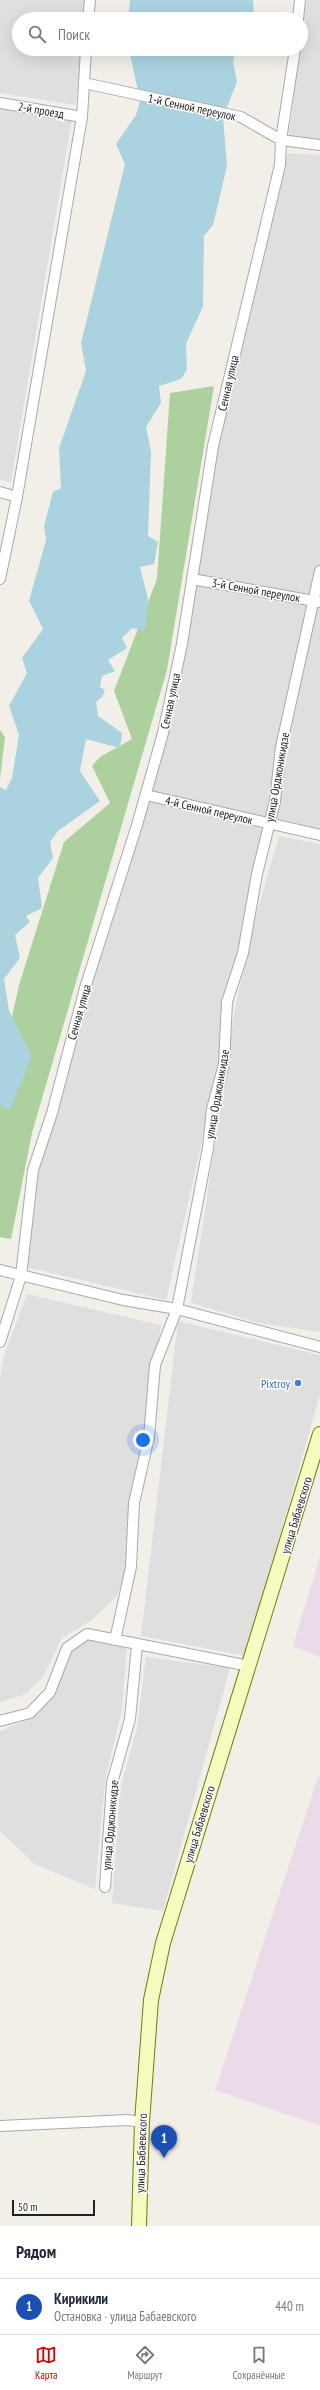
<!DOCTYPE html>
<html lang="ru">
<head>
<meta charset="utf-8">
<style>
	body { margin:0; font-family:"PT Sans Narrow",sans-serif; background:#f2f2f3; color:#1f2937 }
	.scale { position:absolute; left:12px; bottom:10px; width:83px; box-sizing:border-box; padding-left:4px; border:2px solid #222; border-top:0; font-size:11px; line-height:14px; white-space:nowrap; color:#222; -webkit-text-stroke:3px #fff; paint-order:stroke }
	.you { position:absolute; left:143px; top:1440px; width:14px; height:14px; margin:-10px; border:3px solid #fff; border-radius:50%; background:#1a73e8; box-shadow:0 0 0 6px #1a73e833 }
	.badge { display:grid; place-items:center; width:26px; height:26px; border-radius:50%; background:#d40000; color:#fff; font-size:13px; font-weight:700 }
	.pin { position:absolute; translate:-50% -33px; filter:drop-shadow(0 1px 2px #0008) }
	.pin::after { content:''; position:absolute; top:21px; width:14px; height:12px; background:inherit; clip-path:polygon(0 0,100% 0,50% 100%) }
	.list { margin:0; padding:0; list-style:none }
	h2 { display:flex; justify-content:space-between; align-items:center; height:52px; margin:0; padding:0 16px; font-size:17px }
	h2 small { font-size:13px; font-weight:400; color:#747a83 }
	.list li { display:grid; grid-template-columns:26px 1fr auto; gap:12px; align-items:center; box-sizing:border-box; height:56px; padding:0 16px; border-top:1px solid #e0e1e3 }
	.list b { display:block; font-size:15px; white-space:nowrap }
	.list p { margin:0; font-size:13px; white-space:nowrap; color:#747a83 }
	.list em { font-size:13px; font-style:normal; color:#747a83 }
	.icon { flex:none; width:22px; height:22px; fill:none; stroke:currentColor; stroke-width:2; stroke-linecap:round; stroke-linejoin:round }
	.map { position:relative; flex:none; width:320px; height:2226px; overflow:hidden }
	.search { position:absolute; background:#fff; box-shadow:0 4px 16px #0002; left:12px; right:12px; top:12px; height:44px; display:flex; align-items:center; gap:10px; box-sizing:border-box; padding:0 14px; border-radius:22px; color:#747a83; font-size:15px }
	.sheet { height:108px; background:#fff }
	nav { display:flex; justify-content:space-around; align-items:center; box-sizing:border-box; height:56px; border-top:1px solid #e0e1e3; background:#fff; font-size:11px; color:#747a83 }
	nav a { display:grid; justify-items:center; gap:2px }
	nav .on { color:#d40000 }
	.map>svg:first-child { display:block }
	.residential { fill:#e0dfdf }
	.industrial { fill:#ebdbe8 }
	.forest { fill:#add19e }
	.water { fill:#aad3df }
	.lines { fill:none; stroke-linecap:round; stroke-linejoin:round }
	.minor-casing { stroke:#a9a9a9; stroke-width:12 }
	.secondary-casing { stroke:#707d05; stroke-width:16 }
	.minor { stroke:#fff; stroke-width:10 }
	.secondary { stroke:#f7fabf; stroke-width:14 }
	.shop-dot { fill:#3f7fe0; stroke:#fff; stroke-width:1.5 }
	.labels { text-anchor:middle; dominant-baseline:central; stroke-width:3; stroke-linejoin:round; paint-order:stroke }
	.street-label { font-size:12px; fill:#222; stroke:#fff }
	.shop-label { font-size:12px; fill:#366cbe; stroke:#fff; text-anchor:end }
</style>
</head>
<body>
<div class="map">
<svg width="320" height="2226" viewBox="0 0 320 2226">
	<rect width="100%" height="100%" fill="#f2efe9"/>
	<path class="residential" d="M 0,0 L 87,0 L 85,19 L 19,19 L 19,49 L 83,49 L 75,105 L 0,93 Z
		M 307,0 L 320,0 L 320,140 L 289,135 Z
		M 0,109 L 72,119 L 11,482 L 0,480 Z
		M 288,153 L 320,155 L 320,565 L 312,598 L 196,577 L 207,503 L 220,432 L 245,320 Z
		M 195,583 L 310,604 L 267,820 L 149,793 Z
		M 316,605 L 320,606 L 320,832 L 273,823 Z
		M 148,798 L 265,826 L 219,1067 L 166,1300 L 26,1267 L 39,1165 L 91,982 Z
		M 279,836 L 320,844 L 320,1332 L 259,1323 L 191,1303 L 235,1008 L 255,919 Z
		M 27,1294 L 161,1325 L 146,1424 L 128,1570 L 116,1597 L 92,1620 L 62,1638 L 44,1675 L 26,1694 L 0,1702 L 0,1378 L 3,1358 Z
		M 178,1321 L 320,1355 L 320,1394 L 246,1656 L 141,1636 Z
		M 88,1636 L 127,1646 L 122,1709 L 105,1781 L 95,1889 L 34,1864 L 0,1831 L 0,1731 L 31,1718 L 53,1696 L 70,1652 Z
		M 146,1657 L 230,1668 L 163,1911 L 112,1903 L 120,1789 L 137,1727 Z"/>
	<path class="industrial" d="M 320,1556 L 320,1657 L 293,1646 Z
		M 318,1777 L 320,1777 L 320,2126 L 215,2090 Z"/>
	<path class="forest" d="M 214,386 L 167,670 L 32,1133 L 11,1239 L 0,1237 L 0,1062 L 2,1061 L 19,985 L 64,842 L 110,803 L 92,766 L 100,757 L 132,739 L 114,691 L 157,579 L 170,393 Z
		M 0,730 L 5,737 L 0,779 Z"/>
	<path class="water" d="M 130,0 L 253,0 L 254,19 L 128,19 Z
		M 129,49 L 237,49 L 233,61 L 237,82 L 223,117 L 227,166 L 213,225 L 204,236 L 203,306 L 186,344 L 187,370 L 181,379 L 159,386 L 161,403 L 146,427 L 151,451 L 148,536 L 158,542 L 154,564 L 140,567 L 148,599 L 145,631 L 132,628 L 122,638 L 127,648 L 108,660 L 115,671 L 102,676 L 100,687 L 105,690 L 102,697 L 96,702 L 98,716 L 122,733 L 120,748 L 86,739 L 80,771 L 100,801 L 58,831 L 50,842 L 53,858 L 38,878 L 42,908 L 26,916 L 30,922 L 15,935 L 20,958 L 4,979 L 9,1011 L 32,1056 L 10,1110 L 0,1105 L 0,787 L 6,790 L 12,778 L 19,735 L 9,706 L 27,673 L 22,658 L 43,629 L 29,601 L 46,540 L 44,526 L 53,492 L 61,488 L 59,448 L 86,371 L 81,343 L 125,164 L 116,144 L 136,115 L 140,101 Z"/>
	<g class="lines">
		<g class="minor-casing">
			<path id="minor" d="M 88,19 L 90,0
				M 298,19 L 300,0
				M 84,83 L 241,117 L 281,140 L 320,145
				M 0,103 L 82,117
				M 0,492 L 17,497
				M 0,579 L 17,497 L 82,117 L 86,49
				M 192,579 L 320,602
				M 146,795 L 320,835
				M 0,1270 L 123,1300 L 177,1309 L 320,1347
				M 0,1342 L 21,1276 L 33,1170 L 52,1113 L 85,988 L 137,825 L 163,733 L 182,644 L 213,446 L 280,165 L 281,140 L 295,49
				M 115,1640 L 131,1567 L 134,1503 L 149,1437 L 155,1365 L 177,1309 L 208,1148 L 212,1109 L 224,1064 L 227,1002 L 243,953 L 257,874 L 275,801 L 281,747 L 320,571
				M 0,1721 L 30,1713 L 50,1692 L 67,1648 L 87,1634 L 249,1666
				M 105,1887 L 112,1783 L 130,1719 L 137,1645
				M 0,2126 L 127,2120 L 142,2122"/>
		</g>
		<g class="secondary-casing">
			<path id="secondary" d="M 139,2226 L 142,2122 L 151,2000 L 163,1943 L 320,1434"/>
		</g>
		<use href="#minor" class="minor"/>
		<use href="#secondary" class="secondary"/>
	</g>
	<circle class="shop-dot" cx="298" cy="1383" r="4"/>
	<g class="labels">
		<g class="street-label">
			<text transform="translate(192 107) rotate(12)">1-й Сенной переулок</text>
			<text transform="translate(41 110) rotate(10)">2-й проезд</text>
			<text transform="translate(228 383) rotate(-77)">Сенная улица</text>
			<text transform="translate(256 590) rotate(10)">3-й Сенной переулок</text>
			<text transform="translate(170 701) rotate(-78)">Сенная улица</text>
			<text transform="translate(277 777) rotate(-80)">улица Орджоникидзе</text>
			<text transform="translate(209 810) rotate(13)">4-й Сенной переулок</text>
			<text transform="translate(79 1012) rotate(-74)">Сенная улица</text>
			<text transform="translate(217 1094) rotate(-80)">улица Орджоникидзе</text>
			<text transform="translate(296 1515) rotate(-73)">улица Бабаевского</text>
			<text transform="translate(199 1824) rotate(-73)">улица Бабаевского</text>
			<text transform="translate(110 1825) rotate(-85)">улица Орджоникидзе</text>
			<text transform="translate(141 2153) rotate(-88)">улица Бабаевского</text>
		</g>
		<g class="shop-label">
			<text x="290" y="1383">Pixtroy</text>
		</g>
	</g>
</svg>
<div class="scale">50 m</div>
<div class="you"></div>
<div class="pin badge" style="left:164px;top:2158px;background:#1a4fb4">1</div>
<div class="search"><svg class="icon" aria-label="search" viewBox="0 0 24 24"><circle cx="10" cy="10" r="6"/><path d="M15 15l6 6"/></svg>Поиск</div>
</div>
<section class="sheet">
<h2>Рядом<small></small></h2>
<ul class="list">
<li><span class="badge" style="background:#1a4fb4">1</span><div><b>Кирикили</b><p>Остановка · улица Бабаевского</p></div><em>440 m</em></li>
</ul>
</section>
<nav>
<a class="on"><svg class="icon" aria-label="map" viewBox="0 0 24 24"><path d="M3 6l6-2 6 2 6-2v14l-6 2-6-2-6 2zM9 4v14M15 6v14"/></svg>Карта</a>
<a><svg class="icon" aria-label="directions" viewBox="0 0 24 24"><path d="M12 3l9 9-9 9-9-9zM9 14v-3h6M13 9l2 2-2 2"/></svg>Маршрут</a>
<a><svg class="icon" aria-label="saved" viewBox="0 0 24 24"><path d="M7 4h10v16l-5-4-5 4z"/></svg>Сохранённые</a>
</nav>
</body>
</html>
